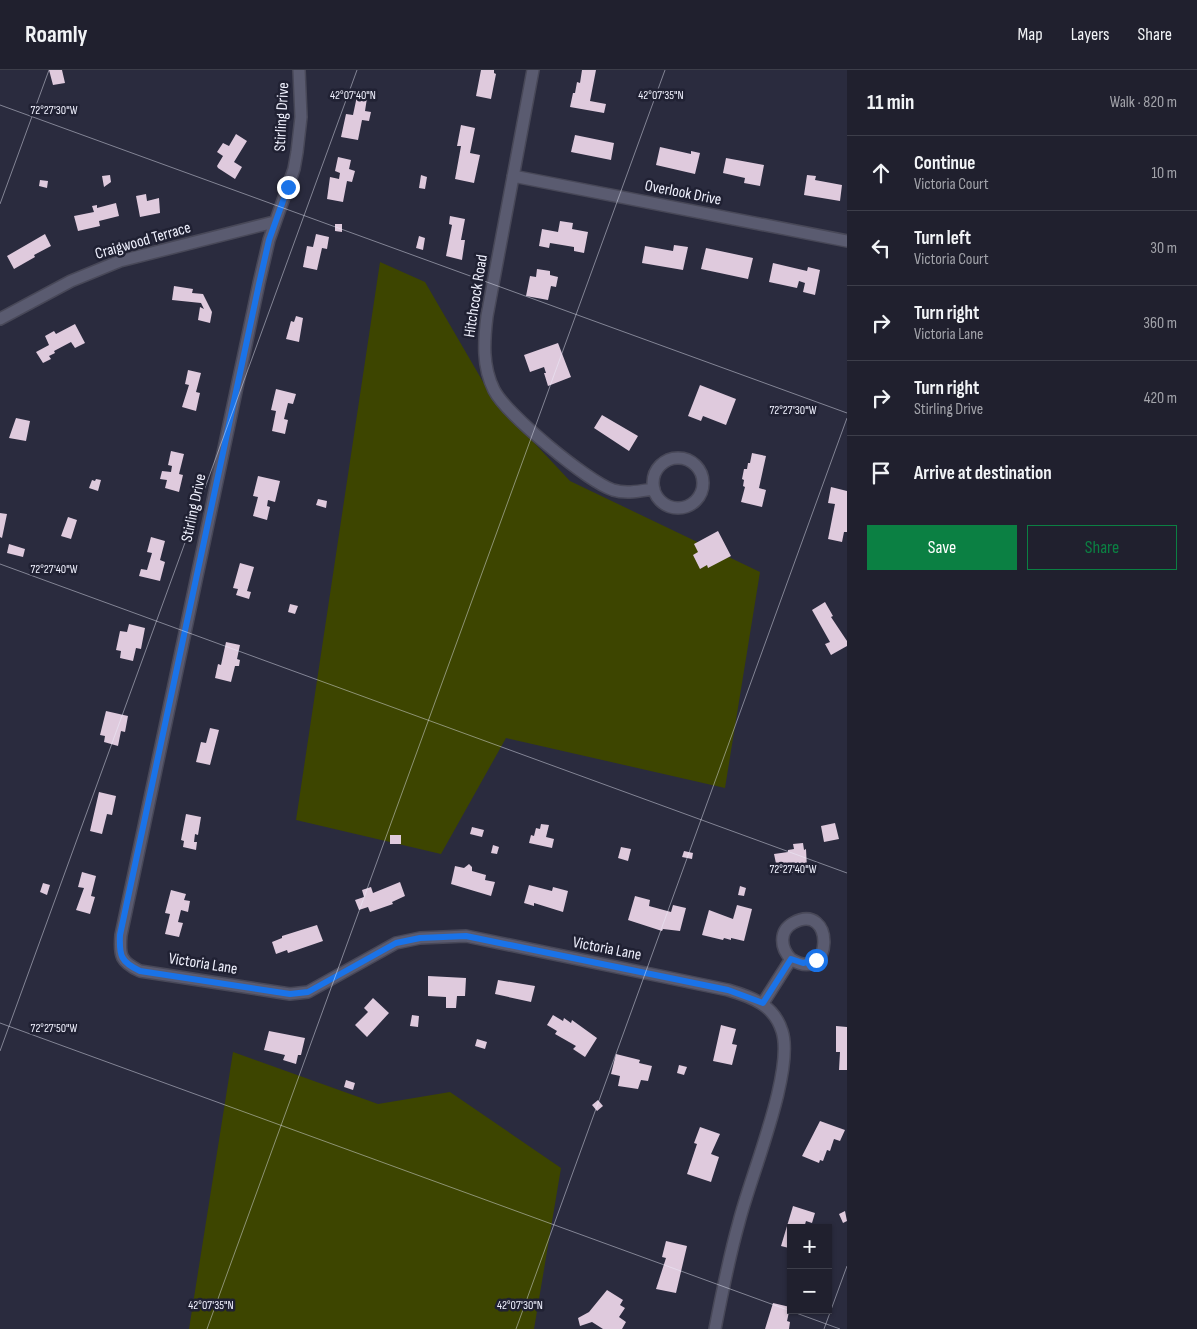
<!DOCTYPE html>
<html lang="en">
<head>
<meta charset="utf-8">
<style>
	body { margin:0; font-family:"Sofia Sans Condensed",sans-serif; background:#282836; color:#f1f3f6 }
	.controls { position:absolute; right:15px; bottom:15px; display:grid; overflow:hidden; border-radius:0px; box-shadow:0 1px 4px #0004 }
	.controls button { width:45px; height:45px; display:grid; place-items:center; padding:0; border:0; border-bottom:1px solid #3d3e4a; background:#20202e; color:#f1f3f6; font:25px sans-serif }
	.stop { position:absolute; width:15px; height:15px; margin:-11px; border:4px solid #1a73e8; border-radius:50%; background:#fff }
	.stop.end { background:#1a73e8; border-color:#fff; box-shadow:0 1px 5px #0008 }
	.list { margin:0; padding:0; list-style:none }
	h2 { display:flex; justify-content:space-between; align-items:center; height:65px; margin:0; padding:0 20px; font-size:21px }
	h2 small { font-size:16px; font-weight:400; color:#a2a3aa }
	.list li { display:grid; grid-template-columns:32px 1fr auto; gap:15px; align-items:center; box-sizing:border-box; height:75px; padding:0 20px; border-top:1px solid #3d3e4a }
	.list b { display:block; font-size:19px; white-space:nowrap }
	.list p { margin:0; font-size:16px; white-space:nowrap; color:#a2a3aa }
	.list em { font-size:16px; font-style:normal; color:#a2a3aa }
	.actions { display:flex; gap:10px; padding:15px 20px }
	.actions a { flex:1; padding:11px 0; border:1px solid #0b8043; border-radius:0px; text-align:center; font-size:18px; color:#0b8043 }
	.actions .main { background:#0b8043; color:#fff }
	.icon { flex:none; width:28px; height:28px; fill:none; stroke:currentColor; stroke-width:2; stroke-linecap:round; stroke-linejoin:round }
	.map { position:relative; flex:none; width:847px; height:1259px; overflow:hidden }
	header { display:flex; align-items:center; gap:30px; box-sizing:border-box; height:70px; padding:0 25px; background:#20202e; border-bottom:1px solid #3d3e4a }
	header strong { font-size:24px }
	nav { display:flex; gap:28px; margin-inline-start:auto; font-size:18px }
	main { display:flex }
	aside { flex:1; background:#20202e }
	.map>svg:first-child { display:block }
	.green { fill:#3d4500 }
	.building { fill:#dfcadd }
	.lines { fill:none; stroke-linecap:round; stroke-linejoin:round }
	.minor-casing { stroke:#484858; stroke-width:14 }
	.minor { stroke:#5a5b70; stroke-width:11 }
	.route { stroke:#1a73e8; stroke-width:6 }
	.ticks { fill:none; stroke:#f0f1fe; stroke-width:1; stroke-opacity:0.45 }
	.labels { text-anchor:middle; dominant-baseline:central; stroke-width:5; stroke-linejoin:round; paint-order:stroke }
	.street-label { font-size:16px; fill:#f0f1fe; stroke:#202133 }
	.ticks-label { font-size:12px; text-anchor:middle; fill:#f0f1fe; stroke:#202133; stroke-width:5; stroke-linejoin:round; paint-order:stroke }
</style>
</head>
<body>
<header>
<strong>Roamly</strong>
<nav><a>Map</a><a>Layers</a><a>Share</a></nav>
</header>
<main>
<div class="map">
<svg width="847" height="1259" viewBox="0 0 847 1259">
	<rect width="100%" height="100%" fill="#2a2b3e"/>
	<path class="green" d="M 380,192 L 425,212 L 493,329 L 570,411 L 760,502 L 725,718 L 506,668 L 441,784 L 296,750 Z
		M 233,982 L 378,1034 L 450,1022 L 561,1098 L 534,1259 L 189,1259 Z"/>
	<path class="building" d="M 49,0 L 62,0 L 65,13 L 53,15 Z
		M 481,0 L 494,0 L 494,3 L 496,4 L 491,29 L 476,26 Z
		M 582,0 L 596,0 L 590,31 L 606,34 L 604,43 L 570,37 L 573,23 L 575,23 L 577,12 L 580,13 Z
		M 357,26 L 367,28 L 365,41 L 371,42 L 369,51 L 362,50 L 358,70 L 341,67 L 346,44 L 353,45 Z
		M 461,55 L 475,58 L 470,83 L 480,85 L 474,113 L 455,109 L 461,76 L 457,76 Z
		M 236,64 L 247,71 L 234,92 L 242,97 L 235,109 L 218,98 L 217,96 L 223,86 L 217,82 L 223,73 L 229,76 Z
		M 575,65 L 614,73 L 611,90 L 571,82 Z
		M 660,77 L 691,84 L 691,81 L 700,83 L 695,104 L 656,95 Z
		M 338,87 L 351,90 L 349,99 L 355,101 L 352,112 L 347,111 L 343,132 L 327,129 L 330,107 L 339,109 L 340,103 L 335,101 Z
		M 726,88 L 764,95 L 760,116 L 744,113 L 745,108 L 723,103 Z
		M 110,105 L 111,112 L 104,117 L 102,106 Z
		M 421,105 L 427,107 L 425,119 L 419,118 Z
		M 807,105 L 816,106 L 815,110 L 842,115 L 840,131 L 804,125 Z
		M 40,110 L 48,111 L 47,118 L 39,116 Z
		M 146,124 L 147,131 L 159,128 L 160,143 L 140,147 L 136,126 Z
		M 116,133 L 119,146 L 99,151 L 100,156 L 78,161 L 74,146 L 94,142 L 92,136 L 97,135 L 97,138 Z
		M 450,146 L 465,149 L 461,170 L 465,170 L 462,190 L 446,186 L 452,155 L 449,154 Z
		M 560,151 L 573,153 L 572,159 L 588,162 L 584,183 L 574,181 L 574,177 L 550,173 L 549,178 L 539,176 L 542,159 L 558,162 Z
		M 335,154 L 342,154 L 342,162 L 335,161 Z
		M 45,164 L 51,176 L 34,185 L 35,187 L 14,199 L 7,186 Z
		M 316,164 L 329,167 L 327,179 L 322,178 L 317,200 L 303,197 L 307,176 L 313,177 Z
		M 419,166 L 425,168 L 423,180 L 416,178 Z
		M 674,175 L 688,177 L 683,200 L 642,193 L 645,176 L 673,181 Z
		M 706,178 L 753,188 L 748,209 L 701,199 Z
		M 773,193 L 807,201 L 808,197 L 820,200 L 815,225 L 803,222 L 805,213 L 799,211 L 797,218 L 769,212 Z
		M 537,199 L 550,201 L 550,205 L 558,207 L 556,217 L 551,216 L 548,230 L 526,226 L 530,206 L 536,207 Z
		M 174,216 L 193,219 L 192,223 L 203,224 L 212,242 L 210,253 L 198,250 L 200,237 L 204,239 L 201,233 L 172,230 Z
		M 296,246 L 303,248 L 299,272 L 286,269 L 291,251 L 294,252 Z
		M 75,254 L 85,273 L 75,278 L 71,272 L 54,281 L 55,283 L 49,286 L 51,289 L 43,293 L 36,282 L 49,275 L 45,266 L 54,261 L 56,264 Z
		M 558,273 L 571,307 L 548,316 L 544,303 L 546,303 L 544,297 L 530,302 L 524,285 Z
		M 188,300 L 201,303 L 196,322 L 200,323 L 196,341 L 182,337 L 189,315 L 185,314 Z
		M 700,315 L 736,329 L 726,355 L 703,346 L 701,351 L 688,346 Z
		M 276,319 L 296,324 L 293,334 L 288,333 L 284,349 L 288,350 L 285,364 L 272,361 L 276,341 L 271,340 Z
		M 602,345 L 638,366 L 629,381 L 594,358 Z
		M 16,348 L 30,351 L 26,371 L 9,368 Z
		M 171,381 L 184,384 L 179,404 L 183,405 L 179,422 L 165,418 L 167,410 L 160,409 L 162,401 L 171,402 L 172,396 L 168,395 Z
		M 752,383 L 766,386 L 759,418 L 766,420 L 762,437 L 741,432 L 745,417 L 743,416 L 744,410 L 742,409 L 744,399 L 747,399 L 748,393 L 750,393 Z
		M 258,406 L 280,411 L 275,432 L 268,430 L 267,436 L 270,437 L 267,450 L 253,446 L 258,427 L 253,426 Z
		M 96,409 L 101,410 L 98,421 L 89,418 L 92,410 L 95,411 Z
		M 831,417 L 847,421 L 847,462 L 844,462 L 842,472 L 828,469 L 835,434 L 828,433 Z
		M 318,429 L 327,431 L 326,438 L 316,435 Z
		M 0,443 L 7,444 L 2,468 L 0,467 Z
		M 68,447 L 77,450 L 71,469 L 61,466 Z
		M 718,461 L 731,486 L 708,498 L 707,495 L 700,499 L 693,485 L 698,482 L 694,474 Z
		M 151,467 L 165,471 L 160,490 L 165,492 L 160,511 L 139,506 L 141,499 L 147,500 L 152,483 L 147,482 Z
		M 9,474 L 25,479 L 23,487 L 7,483 Z
		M 240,493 L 254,497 L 247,521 L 251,522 L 249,529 L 236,525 L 238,519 L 233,518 Z
		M 825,532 L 833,546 L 831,547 L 847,571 L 847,576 L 831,585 L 825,574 L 830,572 L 812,540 Z
		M 290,534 L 298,536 L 295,544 L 288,542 Z
		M 129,554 L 145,558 L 141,579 L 136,578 L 133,591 L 120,588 L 121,581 L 116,580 L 120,561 L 127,562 Z
		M 226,572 L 240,575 L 237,589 L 240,590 L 239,596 L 235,596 L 231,612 L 215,608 L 218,594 L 221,595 Z
		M 106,641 L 128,646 L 125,662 L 121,661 L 118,676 L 104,672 L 105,666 L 100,665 Z
		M 210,658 L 219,660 L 210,695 L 196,692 L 201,672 L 206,673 Z
		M 99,722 L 116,726 L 112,745 L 107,744 L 102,764 L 90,761 Z
		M 186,744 L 201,747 L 198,765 L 195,764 L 194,772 L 197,772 L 196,780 L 183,777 L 184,771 L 181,770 Z
		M 835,753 L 839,769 L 824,772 L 821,756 Z
		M 541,754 L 549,755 L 546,767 L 554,769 L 552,778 L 529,773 L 531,765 L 534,766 L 536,758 L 540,759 Z
		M 472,757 L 484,760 L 482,767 L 470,764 Z
		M 390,765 L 401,765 L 401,774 L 390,774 Z
		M 803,773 L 804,780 L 806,779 L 807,798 L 799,799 L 799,803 L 778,803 L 774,784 L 788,782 L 788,780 L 794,779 L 793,774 Z
		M 493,775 L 499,777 L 497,784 L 491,783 Z
		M 621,777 L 631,779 L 628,791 L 618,788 Z
		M 684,781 L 693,783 L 692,789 L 682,787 Z
		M 469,794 L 472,797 L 472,801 L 486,805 L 485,810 L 495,812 L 491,826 L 451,814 L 455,796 L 464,798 Z
		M 82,802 L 96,806 L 91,826 L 95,827 L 90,844 L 76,840 L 84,818 L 78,817 Z
		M 400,812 L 405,826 L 392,832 L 393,834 L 370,842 L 368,837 L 359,840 L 355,830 L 364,827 L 362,820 L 371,817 L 373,823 Z
		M 43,813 L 50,815 L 47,825 L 40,822 Z
		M 529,815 L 552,821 L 553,817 L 568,821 L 563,842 L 534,833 L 534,836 L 524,833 Z
		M 740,816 L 746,818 L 744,826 L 738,825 Z
		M 171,820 L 186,824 L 184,830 L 190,831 L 188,842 L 181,840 L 178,852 L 183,853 L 179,867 L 165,864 L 170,844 L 165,843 Z
		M 635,826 L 650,830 L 649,836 L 671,842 L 673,835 L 686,838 L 680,861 L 663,859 L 662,861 L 628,850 Z
		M 737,835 L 752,839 L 744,871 L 731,868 L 731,870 L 724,868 L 723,870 L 702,865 L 709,840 L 733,849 Z
		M 317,855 L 323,871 L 288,883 L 287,880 L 276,884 L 272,872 L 282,868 L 282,866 Z
		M 428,906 L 466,908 L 465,926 L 457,926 L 456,938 L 446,938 L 446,927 L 428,926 Z
		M 498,910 L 535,916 L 531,932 L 495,924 Z
		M 373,928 L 389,943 L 367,967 L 355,955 L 368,942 L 364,938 Z
		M 412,945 L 419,946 L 418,957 L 410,956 Z
		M 553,945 L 563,951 L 564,948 L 571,953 L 572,950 L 597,968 L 585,987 L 573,979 L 576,976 L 555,964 L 557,961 L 547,955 Z
		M 721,955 L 736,959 L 732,974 L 737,975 L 732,995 L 713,991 Z
		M 836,956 L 847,957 L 847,1000 L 839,1000 L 840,982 L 836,982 Z
		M 269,961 L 305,968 L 301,985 L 298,985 L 296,994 L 283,990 L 285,985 L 264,980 Z
		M 477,969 L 487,972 L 485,979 L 475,976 Z
		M 616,984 L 640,990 L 639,993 L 652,996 L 648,1011 L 641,1010 L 638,1019 L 618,1016 L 620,1006 L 611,1004 Z
		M 679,995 L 687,997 L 684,1005 L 677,1003 Z
		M 346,1010 L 355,1013 L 353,1020 L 344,1017 Z
		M 598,1030 L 603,1036 L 597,1041 L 592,1035 Z
		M 820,1051 L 845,1060 L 840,1071 L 834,1069 L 830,1081 L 827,1080 L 823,1091 L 820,1090 L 819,1093 L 802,1086 Z
		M 700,1057 L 720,1064 L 711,1084 L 719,1087 L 711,1112 L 687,1104 L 697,1074 L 694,1073 Z
		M 793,1136 L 815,1143 L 812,1153 L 806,1151 L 804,1158 L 791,1158 L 791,1185 L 788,1184 L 789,1178 L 781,1176 Z
		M 845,1141 L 847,1151 L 843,1153 L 839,1144 Z
		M 666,1171 L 687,1176 L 676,1223 L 656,1219 L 666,1188 L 662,1187 Z
		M 607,1220 L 623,1230 L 620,1235 L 625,1238 L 619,1247 L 626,1252 L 622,1259 L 603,1259 L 592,1252 L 580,1256 L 578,1248 L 589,1242 Z
		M 773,1233 L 790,1237 L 787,1251 L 790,1252 L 789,1259 L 765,1259 Z"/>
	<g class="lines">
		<g class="minor-casing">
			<path id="minor" d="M 299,0 L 301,47 L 297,82 L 294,99 L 269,170 L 259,213 L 121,865 C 119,886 121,892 140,901 L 290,924 L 308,922 L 396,873 L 420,868 L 466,866 L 728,920 C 752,927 774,935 782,961 C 795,1001 750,1107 739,1152 C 729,1187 722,1223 715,1259
				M 533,0 L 487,246 C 484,271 482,296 494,320 C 506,344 587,411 613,420 C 626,424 640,421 654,419
				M 513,106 L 847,171
				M 0,249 L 71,211 L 120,191 L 274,152
				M653 413a25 25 0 1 1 50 0a25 25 0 1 1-50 0Z
				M 763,933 L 791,889 C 780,878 779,861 793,853 C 835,830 834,916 791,889"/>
		</g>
		<use href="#minor" class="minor"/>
	</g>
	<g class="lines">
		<path class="route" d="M 288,117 L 269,170 L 259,214 L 120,865 C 119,886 121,892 140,901 L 290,924 L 308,922 L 396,873 L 420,868 L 466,866 L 728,920 L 763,933 L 791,889 L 803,893 L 816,890"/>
	</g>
	<path class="ticks" d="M 0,35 L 847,343M 0,134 L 49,0M 0,494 L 847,803M 0,953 L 840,1259M 0,981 L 357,0M 207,1259 L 665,0M 516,1259 L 847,348M 824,1259 L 847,1196"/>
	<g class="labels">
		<g class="street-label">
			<text transform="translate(282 47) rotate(-87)">Stirling Drive</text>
			<text transform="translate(683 123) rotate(11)">Overlook Drive</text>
			<text transform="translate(143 171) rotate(-16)">Craigwood Terrace</text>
			<text transform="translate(476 226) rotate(-81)">Hitchcock Road</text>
			<text transform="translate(194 438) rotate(-78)">Stirling Drive</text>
			<text transform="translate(607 879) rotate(11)">Victoria Lane</text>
			<text transform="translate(203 894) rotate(9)">Victoria Lane</text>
		</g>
	</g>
	<g class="ticks-label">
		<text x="353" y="29">42°07'40"N</text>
		<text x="661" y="29">42°07'35"N</text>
		<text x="54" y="44">72°27'30"W</text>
		<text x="793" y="344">72°27'30"W</text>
		<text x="54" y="503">72°27'40"W</text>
		<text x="793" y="803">72°27'40"W</text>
		<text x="54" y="962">72°27'50"W</text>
		<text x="211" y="1239">42°07'35"N</text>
		<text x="520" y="1239">42°07'30"N</text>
	</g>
</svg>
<div class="controls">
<button>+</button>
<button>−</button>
</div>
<div class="stop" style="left:816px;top:890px"></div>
<div class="stop end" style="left:288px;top:117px"></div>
</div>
<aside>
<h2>11 min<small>Walk · 820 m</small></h2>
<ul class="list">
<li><svg class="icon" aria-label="ahead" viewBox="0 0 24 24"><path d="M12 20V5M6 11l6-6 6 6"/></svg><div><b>Continue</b><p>Victoria Court</p></div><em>10 m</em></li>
<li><svg class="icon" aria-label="left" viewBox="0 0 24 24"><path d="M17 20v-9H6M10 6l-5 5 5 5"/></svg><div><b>Turn left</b><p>Victoria Court</p></div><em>30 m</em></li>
<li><svg class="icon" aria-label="right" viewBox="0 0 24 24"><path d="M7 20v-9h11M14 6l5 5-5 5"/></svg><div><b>Turn right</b><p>Victoria Lane</p></div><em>360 m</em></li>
<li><svg class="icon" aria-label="right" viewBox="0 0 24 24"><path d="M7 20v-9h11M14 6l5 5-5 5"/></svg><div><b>Turn right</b><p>Stirling Drive</p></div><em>420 m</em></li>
<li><svg class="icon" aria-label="arrive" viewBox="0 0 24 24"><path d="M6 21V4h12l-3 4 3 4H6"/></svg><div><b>Arrive at destination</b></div></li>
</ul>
<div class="actions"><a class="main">Save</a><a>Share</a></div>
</aside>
</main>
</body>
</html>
